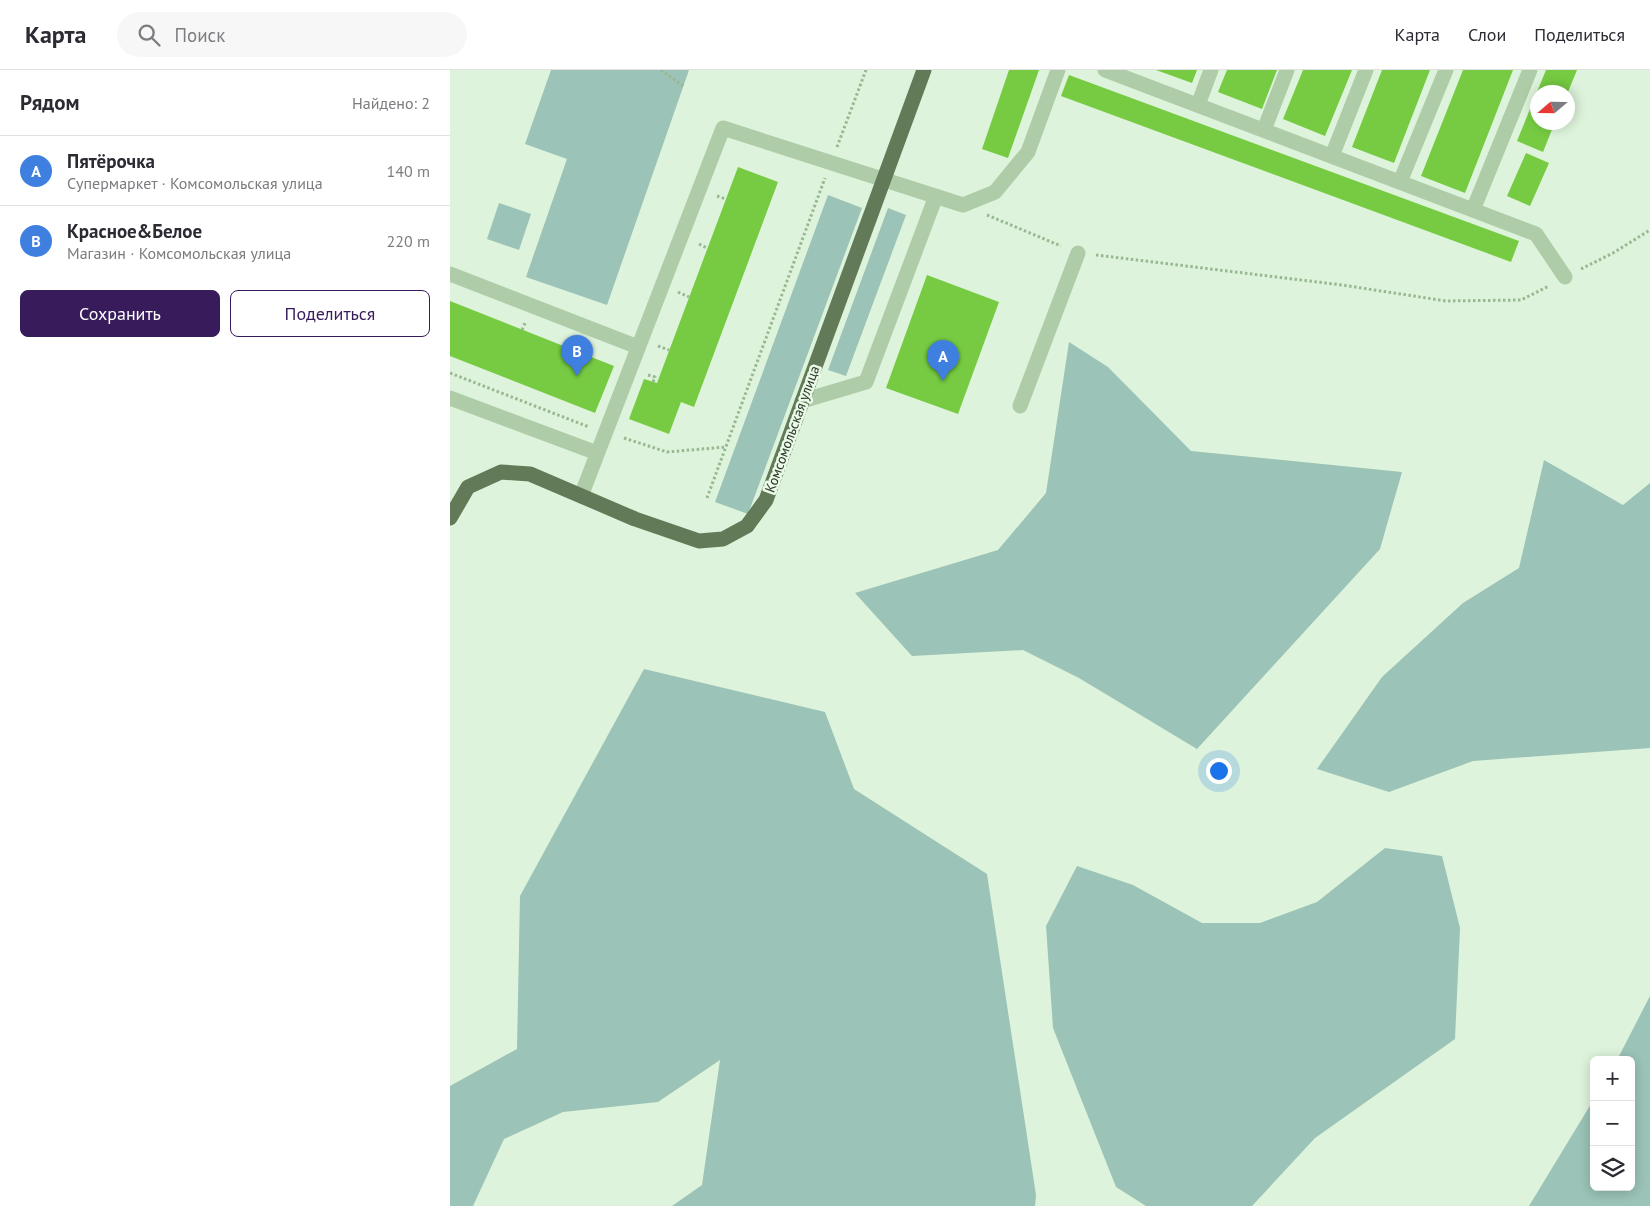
<!DOCTYPE html>
<html lang="ru">
<head>
<meta charset="utf-8">
<style>
	body { margin:0; font-family:"PT Sans",sans-serif; background:#f7f7f7; color:#2b2b33 }
	.controls { position:absolute; right:15px; bottom:15px; display:grid; overflow:hidden; border-radius:8px; box-shadow:0 2px 12px #0003 }
	.controls button { width:45px; height:45px; display:grid; place-items:center; padding:0; border:0; border-bottom:1px solid #e1e1e2; background:#fff; color:#2b2b33; font:25px sans-serif }
	.compass { position:absolute; left:1080px; top:15px; width:45px; height:45px; border-radius:50%; background:#fff; box-shadow:0 2px 12px #0003; rotate:250deg }
	.you { position:absolute; left:768px; top:700px; width:18px; height:18px; margin:-12px; border:4px solid #fff; border-radius:50%; background:#1a73e8; box-shadow:0 0 0 8px #1a73e833 }
	.badge { display:grid; place-items:center; width:32px; height:32px; border-radius:50%; background:#371b5b; color:#fff; font-size:16px; font-weight:700 }
	.pin { position:absolute; translate:-50% -41px; filter:drop-shadow(0 1px 2px #0008) }
	.pin::after { content:''; position:absolute; top:26px; width:18px; height:15px; background:inherit; clip-path:polygon(0 0,100% 0,50% 100%) }
	.list { margin:0; padding:0; list-style:none }
	h2 { display:flex; justify-content:space-between; align-items:center; height:65px; margin:0; padding:0 20px; font-size:21px }
	h2 small { font-size:16px; font-weight:400; color:#7c7c81 }
	.list li { display:grid; grid-template-columns:32px 1fr auto; gap:15px; align-items:center; box-sizing:border-box; height:70px; padding:0 20px; border-top:1px solid #e1e1e2 }
	.list b { display:block; font-size:19px; white-space:nowrap }
	.list p { margin:0; font-size:16px; white-space:nowrap; color:#7c7c81 }
	.list em { font-size:16px; font-style:normal; color:#7c7c81 }
	.actions { display:flex; gap:10px; padding:15px 20px }
	.actions a { flex:1; padding:11px 0; border:1px solid #371b5b; border-radius:8px; text-align:center; font-size:18px; color:#371b5b }
	.actions .main { background:#371b5b; color:#fff }
	.icon { flex:none; width:28px; height:28px; fill:none; stroke:currentColor; stroke-width:2; stroke-linecap:round; stroke-linejoin:round }
	.map { position:relative; flex:none; width:1200px; height:1136px; overflow:hidden }
	header { display:flex; align-items:center; gap:30px; box-sizing:border-box; height:70px; padding:0 25px; background:#fff; border-bottom:1px solid #e1e1e2 }
	header strong { font-size:24px }
	nav { display:flex; gap:28px; margin-inline-start:auto; font-size:18px }
	.search { width:350px; height:45px; background:#f7f7f7; display:flex; align-items:center; gap:12px; box-sizing:border-box; padding:0 18px; border-radius:28px; color:#7c7c81; font-size:19px }
	main { display:flex }
	aside { flex:1; background:#fff }
	.map>svg:first-child { display:block }
	.green { fill:#9bc3b7 }
	.building { fill:#76cb42 }
	.lines { fill:none; stroke-linecap:round; stroke-linejoin:round }
	.path { stroke:#98b891; stroke-width:3; stroke-dasharray:2.5 2.5; stroke-linecap:butt }
	.minor { stroke:#adcca7; stroke-width:15 }
	.major { stroke:#627a58; stroke-width:15 }
	.labels { text-anchor:middle; dominant-baseline:central; stroke-width:5; stroke-linejoin:round; paint-order:stroke }
	.street-label { font-size:14px; fill:#2d3828; stroke:#eafae8 }
</style>
</head>
<body>
<header>
<strong>Карта</strong>
<div class="search"><svg class="icon" aria-label="search" viewBox="0 0 24 24"><circle cx="10" cy="10" r="6"/><path d="M15 15l6 6"/></svg>Поиск</div>
<nav><a>Карта</a><a>Слои</a><a>Поделиться</a></nav>
</header>
<main>
<aside>
<h2>Рядом<small>Найдено: 2</small></h2>
<ul class="list">
<li><span class="badge" style="background:#3f7fe0">A</span><div><b>Пятёрочка</b><p>Супермаркет · Комсомольская улица</p></div><em>140 m</em></li>
<li><span class="badge" style="background:#3f7fe0">B</span><div><b>Красное&amp;Белое</b><p>Магазин · Комсомольская улица</p></div><em>220 m</em></li>
</ul>
<div class="actions"><a class="main">Сохранить</a><a>Поделиться</a></div>
</aside>
<div class="map">
<svg width="1200" height="1136" viewBox="0 0 1200 1136">
	<rect width="100%" height="100%" fill="#def3db"/>
	<path class="green" d="M 101,0 L 239,0 L 157,235 L 76,207 L 117,89 L 75,74 Z
		M 378,125 L 412,138 L 298,444 L 265,432 Z
		M 49,133 L 81,144 L 69,180 L 37,169 Z
		M 438,138 L 456,145 L 396,306 L 378,300 Z
		M 619,272 L 658,297 L 741,381 L 952,402 L 930,479 L 747,679 L 629,608 L 573,580 L 462,586 L 405,523 L 548,480 L 596,423 Z
		M 1094,390 L 1173,435 L 1200,413 L 1200,678 L 1023,691 L 939,722 L 867,699 L 932,607 L 1013,533 L 1069,498 Z
		M 194,599 L 375,642 L 404,719 L 537,804 L 586,1125 L 585,1136 L 222,1136 L 252,1115 L 270,990 L 208,1032 L 113,1042 L 54,1069 L 23,1136 L 0,1136 L 0,1016 L 67,979 L 70,826 Z
		M 935,778 L 992,786 L 1010,858 L 1005,969 L 865,1068 L 802,1136 L 696,1136 L 666,1117 L 603,958 L 596,856 L 627,796 L 683,815 L 752,853 L 810,853 L 867,832 Z
		M 1200,926 L 1200,1136 L 1079,1136 L 1144,1029 L 1144,1117 L 1181,1117 L 1181,990 L 1167,990 Z"/>
	<path class="building" d="M 559,0 L 589,0 L 558,88 L 532,79 Z
		M 706,0 L 747,0 L 742,13 Z
		M 777,0 L 827,0 L 812,39 L 768,22 Z
		M 853,0 L 902,0 L 875,66 L 833,49 Z
		M 932,0 L 980,0 L 944,93 L 902,77 Z
		M 1013,0 L 1063,0 L 1015,123 L 971,106 Z
		M 1096,0 L 1127,0 L 1118,22 L 1088,22 L 1088,52 L 1105,52 L 1093,82 L 1067,71 Z
		M 619,5 L 1069,171 L 1061,192 L 611,26 Z
		M 1076,83 L 1099,93 L 1080,136 L 1057,126 Z
		M 288,97 L 328,112 L 244,337 L 231,332 L 219,364 L 179,349 L 194,309 L 207,313 Z
		M 477,205 L 549,232 L 508,344 L 436,318 Z
		M 0,231 L 164,296 L 145,343 L 0,286 Z"/>
	<g class="lines">
		<path class="path" d="M 211,0 L 233,16
			M 387,77 L 416,0
			M 267,126 L 276,129
			M 537,145 L 611,176
			M 249,174 L 257,178
			M 646,185 L 892,215 L 996,231 L 1071,230 L 1099,216
			M 1131,199 L 1163,183 L 1200,160
			M 228,222 L 239,227
			M 72,260 L 76,251
			M 208,276 L 219,280
			M 130,282 L 133,274
			M 0,303 L 139,357
			M 198,305 L 205,307 L 203,312
			M 174,368 L 217,382 L 276,377
			M 257,428 L 375,108"/>
		<path class="minor" d="M 655,0 L 1086,164 L 1115,207
			M 748,35 L 761,0
			M 814,60 L 837,0
			M 882,86 L 916,0
			M 950,112 L 996,0
			M 1023,140 L 1080,0
			M 0,204 L 188,277
			M 0,328 L 147,383
			M 352,331 L 416,312 L 486,126
			M 570,336 L 628,183
			M 131,426 L 273,58 L 513,135 L 545,122 L 578,82 L 608,0"/>
		<path class="major" d="M 0,448 L 18,417 L 51,402 L 80,404 L 185,449 L 249,471 L 273,469 L 297,456 L 316,430 L 474,0"/>
	</g>
	<g class="labels">
		<g class="street-label">
			<text transform="translate(342 359) rotate(-70)">Комсомольская улица</text>
		</g>
	</g>
</svg>
<div class="controls">
<button>+</button>
<button>−</button>
<button><svg class="icon" aria-label="layers" viewBox="0 0 24 24"><path d="M12 4l9 5-9 5-9-5zM3 14l9 5 9-5"/></svg></button>
</div>
<svg class="compass" viewBox="-18 -18 36 36"><path d="M0-13l5 13h-10z" fill="#e53935"/><path d="M0 13l5-13h-10z" fill="#7c7c81"/></svg>
<div class="you"></div>
<div class="pin badge" style="left:493px;top:311px;background:#3f7fe0">A</div>
<div class="pin badge" style="left:127px;top:306px;background:#3f7fe0">B</div>
</div>
</main>
</body>
</html>
